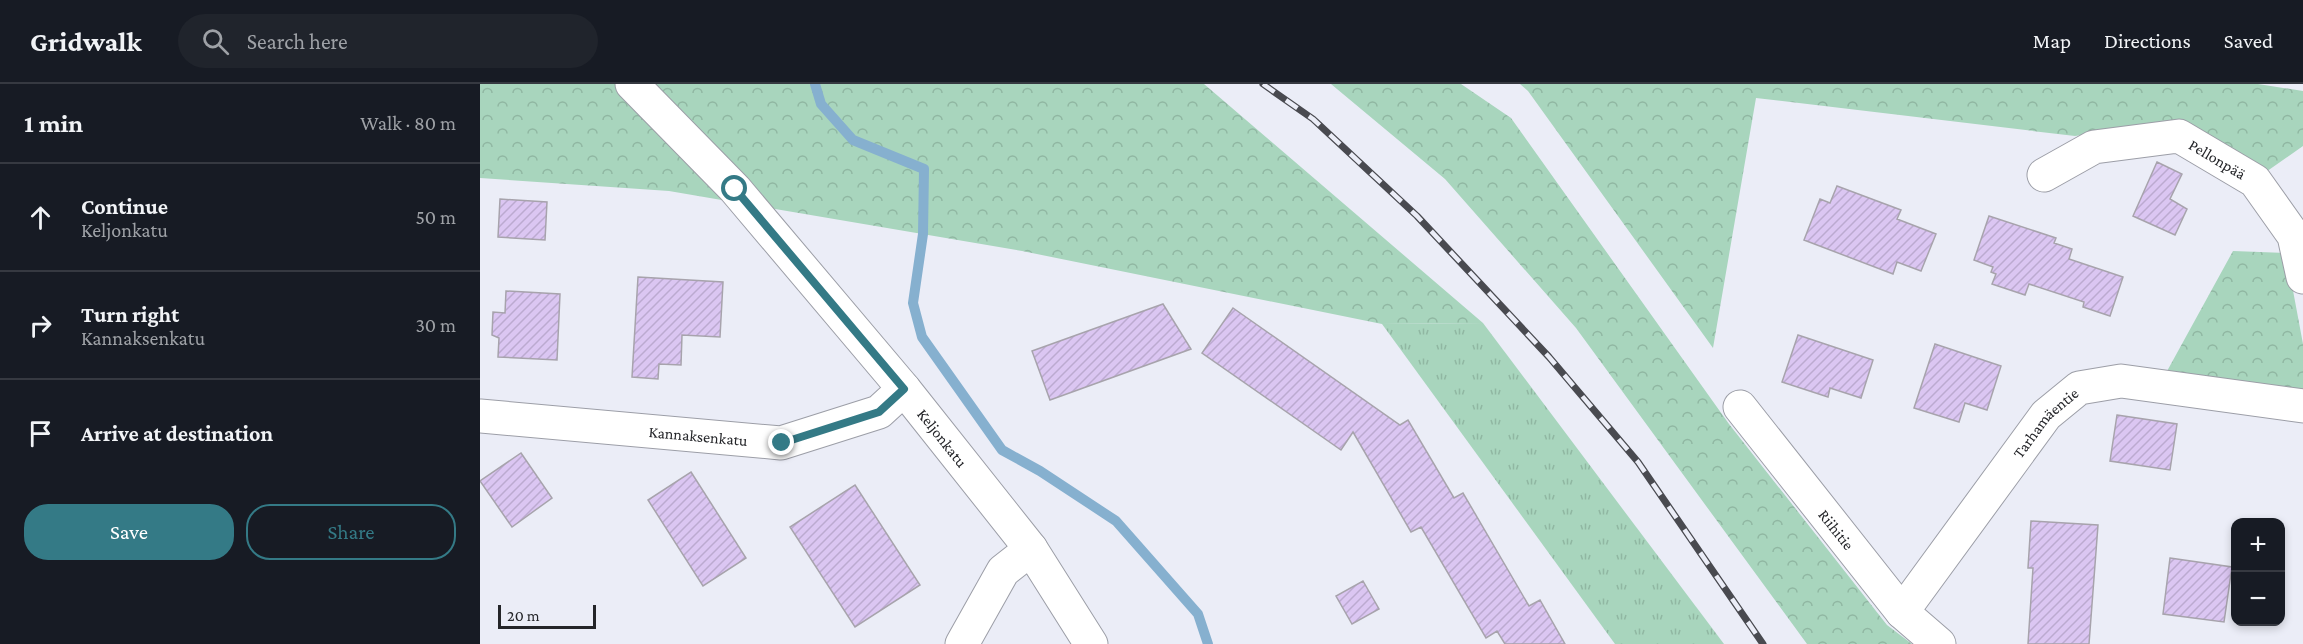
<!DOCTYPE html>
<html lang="en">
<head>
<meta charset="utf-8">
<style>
	body { margin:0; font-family:"Crimson Pro",serif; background:#20242c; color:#f1f3f6 }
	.controls { position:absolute; right:18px; bottom:18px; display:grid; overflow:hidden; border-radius:12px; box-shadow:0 3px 9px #0003 }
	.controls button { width:54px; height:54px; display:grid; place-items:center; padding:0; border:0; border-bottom:2px solid #363941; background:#171b24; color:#f1f3f6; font:30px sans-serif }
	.scale { position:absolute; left:18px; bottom:15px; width:98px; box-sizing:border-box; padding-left:6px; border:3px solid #242529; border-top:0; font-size:16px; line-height:21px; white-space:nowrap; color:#242529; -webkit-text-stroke:4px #ebedf7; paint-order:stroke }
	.stop { position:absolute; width:18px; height:18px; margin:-14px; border:4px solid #347a86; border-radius:50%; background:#fff }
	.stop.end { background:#347a86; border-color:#fff; box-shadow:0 2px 6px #0008 }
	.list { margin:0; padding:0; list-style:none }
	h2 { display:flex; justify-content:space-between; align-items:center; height:78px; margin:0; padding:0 24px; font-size:26px }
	h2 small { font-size:20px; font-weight:400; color:#9ea1a6 }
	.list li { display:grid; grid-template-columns:39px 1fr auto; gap:18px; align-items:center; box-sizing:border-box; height:108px; padding:0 24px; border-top:2px solid #363941 }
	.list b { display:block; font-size:22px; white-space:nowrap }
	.list p { margin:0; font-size:20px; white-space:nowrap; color:#9ea1a6 }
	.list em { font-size:20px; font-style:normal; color:#9ea1a6 }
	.actions { display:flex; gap:12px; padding:18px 24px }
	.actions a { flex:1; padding:14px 0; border:2px solid #347a86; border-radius:24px; text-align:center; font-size:21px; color:#347a86 }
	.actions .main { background:#347a86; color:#fff }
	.icon { flex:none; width:33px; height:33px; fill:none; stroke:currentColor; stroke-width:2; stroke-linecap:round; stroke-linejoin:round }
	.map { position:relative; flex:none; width:1823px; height:560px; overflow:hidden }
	header { display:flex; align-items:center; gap:36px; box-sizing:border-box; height:84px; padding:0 30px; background:#171b24; border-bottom:2px solid #363941 }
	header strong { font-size:28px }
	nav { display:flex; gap:33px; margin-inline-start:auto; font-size:21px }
	.search { width:420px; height:54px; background:#20242c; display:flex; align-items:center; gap:15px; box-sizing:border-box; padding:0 21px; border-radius:33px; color:#9ea1a6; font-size:22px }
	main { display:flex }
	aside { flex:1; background:#171b24 }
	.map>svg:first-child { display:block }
	.grass { fill:url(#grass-tufts) }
	.forest { fill:url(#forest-crowns) }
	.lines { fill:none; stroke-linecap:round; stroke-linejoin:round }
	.stream { stroke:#86b0cf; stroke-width:10 }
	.building { fill:url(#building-hatch); stroke:#a7a3ac; stroke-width:1.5 }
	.minor-casing { stroke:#9c9ea7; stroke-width:35 }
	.minor { stroke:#fff; stroke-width:33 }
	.rail-casing { stroke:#494a50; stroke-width:7 }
	.rail { stroke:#ebedf7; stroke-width:4.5; stroke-dasharray:14; stroke-linecap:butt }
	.route { stroke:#347a86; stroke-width:8 }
	.labels { text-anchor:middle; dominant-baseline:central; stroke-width:6; stroke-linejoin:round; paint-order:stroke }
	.street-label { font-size:16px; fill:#242529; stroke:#ebedf7 }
</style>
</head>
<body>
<header>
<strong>Gridwalk</strong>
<div class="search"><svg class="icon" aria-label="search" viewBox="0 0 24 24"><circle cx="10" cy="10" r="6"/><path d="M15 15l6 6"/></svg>Search here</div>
<nav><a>Map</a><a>Directions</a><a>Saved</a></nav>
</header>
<main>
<aside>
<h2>1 min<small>Walk · 80 m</small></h2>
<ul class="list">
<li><svg class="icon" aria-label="ahead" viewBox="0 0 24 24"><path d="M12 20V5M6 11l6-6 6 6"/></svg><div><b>Continue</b><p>Keljonkatu</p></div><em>50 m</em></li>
<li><svg class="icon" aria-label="right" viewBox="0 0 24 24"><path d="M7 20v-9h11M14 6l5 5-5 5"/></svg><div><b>Turn right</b><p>Kannaksenkatu</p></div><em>30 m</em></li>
<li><svg class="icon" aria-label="arrive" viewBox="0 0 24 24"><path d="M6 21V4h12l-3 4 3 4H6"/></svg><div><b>Arrive at destination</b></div></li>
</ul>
<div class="actions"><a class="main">Save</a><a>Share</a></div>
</aside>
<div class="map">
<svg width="1823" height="560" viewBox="0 0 1823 560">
	<defs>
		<pattern id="grass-tufts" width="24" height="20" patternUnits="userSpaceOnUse" patternTransform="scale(1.5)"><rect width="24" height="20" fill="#a8d5bd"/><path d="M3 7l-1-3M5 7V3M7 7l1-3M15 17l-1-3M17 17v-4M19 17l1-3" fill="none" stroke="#90b7a2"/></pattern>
		<pattern id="forest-crowns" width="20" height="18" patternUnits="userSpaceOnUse" patternTransform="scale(1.5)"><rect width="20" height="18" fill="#a8d5bd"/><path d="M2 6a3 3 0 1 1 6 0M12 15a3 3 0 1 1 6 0" fill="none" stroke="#90b7a2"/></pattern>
		<pattern id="building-hatch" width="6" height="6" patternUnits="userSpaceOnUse" patternTransform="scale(1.5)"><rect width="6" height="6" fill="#dbc6f2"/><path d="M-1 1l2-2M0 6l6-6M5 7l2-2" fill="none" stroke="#bcaad0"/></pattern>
	</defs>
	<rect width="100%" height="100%" fill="#ebedf7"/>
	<path class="grass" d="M 1003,239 L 1244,560 L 1135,560 L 902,240 Z"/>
	<path class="forest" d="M 0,0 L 724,0 L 1003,239 L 902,240 L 542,167 L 189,107 L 0,94 Z
		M 851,0 L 981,0 L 1031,34 L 1249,340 L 1407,541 L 1432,560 L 1327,560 L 1096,244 L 965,95 Z
		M 1040,0 L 1778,0 L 1823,7 L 1823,62 L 1783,90 L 1699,37 L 1595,52 L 1276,14 L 1233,264 L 1048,7 Z
		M 1753,167 L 1806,169 L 1823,260 L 1823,305 L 1686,289 Z"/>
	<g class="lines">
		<path class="stream" d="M 335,0 L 341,20 L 373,56 L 444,85 L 443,150 L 433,219 L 442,253 L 522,366 L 560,387 L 636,437 L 718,530 L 728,560"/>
	</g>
	<path class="building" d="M 1677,78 L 1702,90 L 1690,115 L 1707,125 L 1695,151 L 1653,132 Z
		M 1357,102 L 1421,126 L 1417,135 L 1456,150 L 1441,187 L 1417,178 L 1413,190 L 1324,156 L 1340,115 L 1350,119 Z
		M 20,115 L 67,118 L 65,156 L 18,153 Z
		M 1509,132 L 1576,154 L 1574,159 L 1592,165 L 1589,175 L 1643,193 L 1630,232 L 1603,223 L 1604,218 L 1549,200 L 1545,211 L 1512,200 L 1516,190 L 1511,188 L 1513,183 L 1494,176 Z
		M 158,193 L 243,198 L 240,253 L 202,251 L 201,281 L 179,280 L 178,295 L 152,293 Z
		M 26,207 L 80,210 L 77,276 L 18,273 L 19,254 L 12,251 L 13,228 L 25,229 Z
		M 683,220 L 711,265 L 570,316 L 552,267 Z
		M 753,224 L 920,341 L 928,336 L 974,414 L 983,409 L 1049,522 L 1060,516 L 1085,560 L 1025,560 L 1017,547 L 1006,554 L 941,443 L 931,448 L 873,348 L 861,366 L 722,269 Z
		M 1318,251 L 1393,276 L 1381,314 L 1350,304 L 1348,313 L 1302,298 Z
		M 1455,260 L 1521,282 L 1507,326 L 1485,319 L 1479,338 L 1434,324 Z
		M 1637,331 L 1697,340 L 1690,386 L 1630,377 Z
		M 41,369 L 72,414 L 32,443 L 0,397 Z
		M 211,388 L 266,474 L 223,502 L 168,416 Z
		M 375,401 L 440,501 L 375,543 L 310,443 Z
		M 1551,437 L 1618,441 L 1609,560 L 1548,560 L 1553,484 L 1548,484 Z
		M 1690,474 L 1752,483 L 1744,538 L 1683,530 Z
		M 883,497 L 899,525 L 872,540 L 856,512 Z"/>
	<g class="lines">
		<g class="minor-casing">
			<g id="minor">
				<path id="s1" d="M 152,0 L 255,105 L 424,305 L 551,465 L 611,560"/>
				<path id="s2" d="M 1564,91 L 1614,63 L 1699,52 L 1775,97 L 1814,152 L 1823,193"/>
				<path id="s3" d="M 1260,323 L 1422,528 L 1459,560"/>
				<path id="s4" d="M 0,332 L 301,359 L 399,328 L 424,305"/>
				<path id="s5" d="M 1422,528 L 1566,331 L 1599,304 L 1641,297 L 1823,322"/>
				<path d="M 482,560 L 523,487 L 551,465"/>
			</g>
		</g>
		<use href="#minor" class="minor"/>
		<g class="rail-casing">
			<path id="rail" d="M 783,0 L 833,35 L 937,132 L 1069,273 L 1158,378 L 1283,560"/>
		</g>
		<use href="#rail" class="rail"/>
	</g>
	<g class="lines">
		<path class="route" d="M 255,105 L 424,305 L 399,328 L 302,359"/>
	</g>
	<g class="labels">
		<g class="street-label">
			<text stroke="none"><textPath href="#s2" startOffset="188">Pellonpää</textPath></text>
			<text stroke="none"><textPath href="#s5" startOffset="238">Tarhamäentie</textPath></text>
			<text stroke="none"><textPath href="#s4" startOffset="219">Kannaksenkatu</textPath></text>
			<text stroke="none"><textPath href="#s1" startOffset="471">Keljonkatu</textPath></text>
			<text stroke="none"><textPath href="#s3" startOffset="156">Riihitie</textPath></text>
		</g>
	</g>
</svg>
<div class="controls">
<button>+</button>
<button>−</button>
</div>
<div class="scale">20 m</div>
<div class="stop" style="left:255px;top:105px"></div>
<div class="stop end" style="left:302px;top:359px"></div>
</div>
</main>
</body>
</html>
